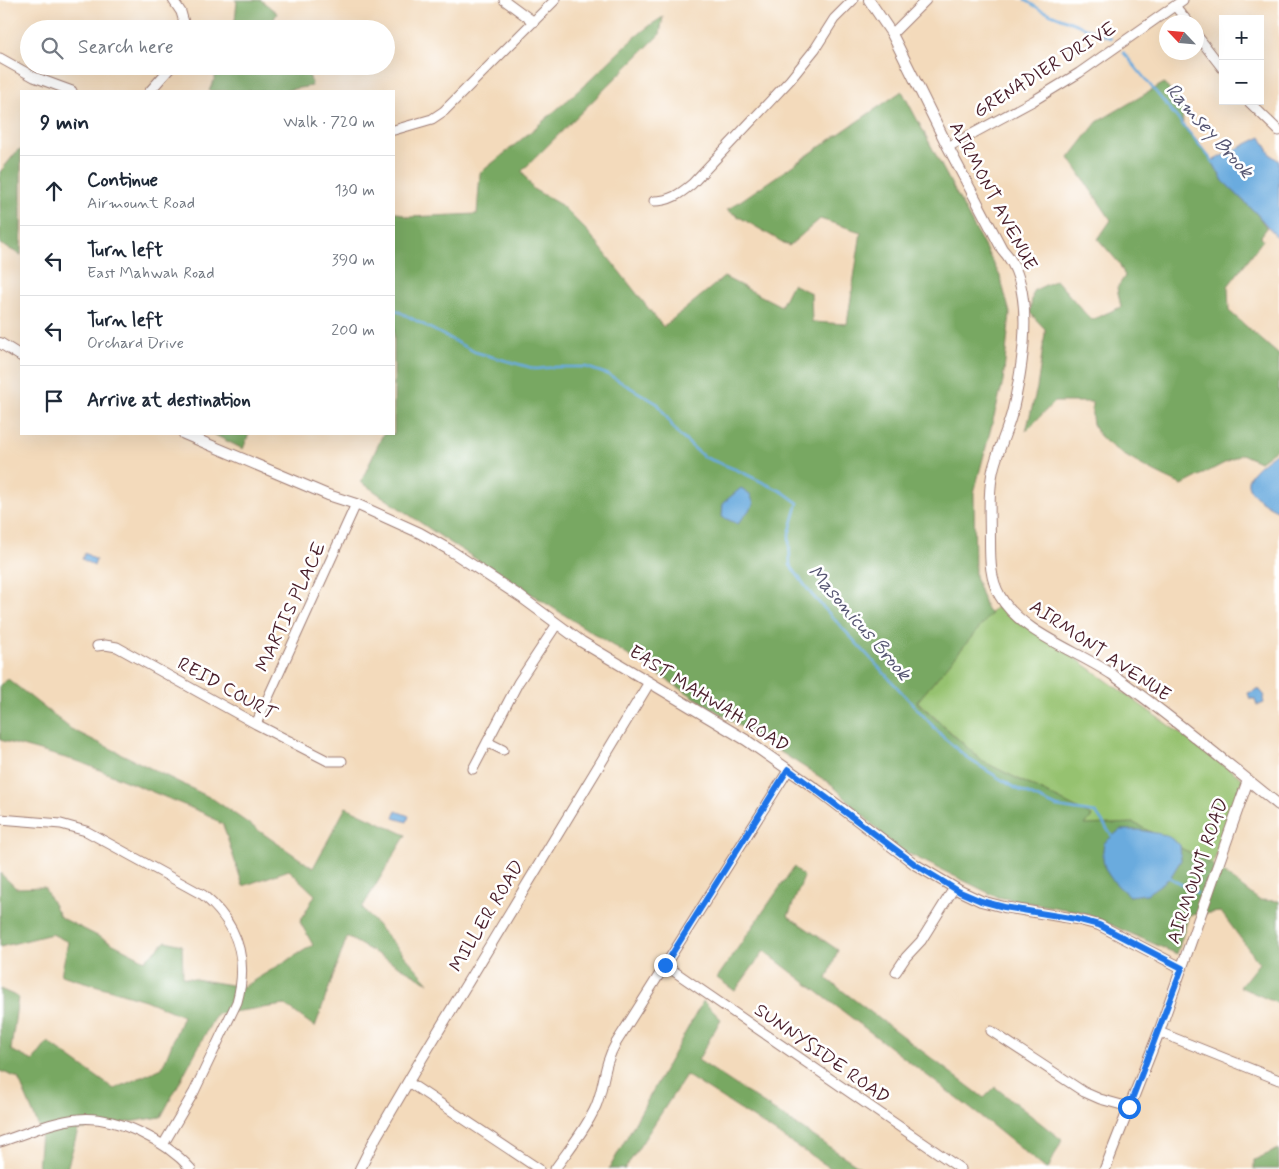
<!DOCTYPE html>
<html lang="en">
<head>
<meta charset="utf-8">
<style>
	body { margin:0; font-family:Mynerve,sans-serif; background:#f6f6f7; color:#1f2937 }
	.controls { position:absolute; right:15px; top:15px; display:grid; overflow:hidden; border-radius:0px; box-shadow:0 5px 20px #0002 }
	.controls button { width:45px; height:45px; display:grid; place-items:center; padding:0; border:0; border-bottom:1px solid #e0e1e3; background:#fff; color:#1f2937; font:25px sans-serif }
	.compass { position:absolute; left:1159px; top:15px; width:45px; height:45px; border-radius:50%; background:#fff; box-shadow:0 5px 20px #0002; rotate:296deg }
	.stop { position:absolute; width:15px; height:15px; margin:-11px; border:4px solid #1a73e8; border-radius:50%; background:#fff }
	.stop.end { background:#1a73e8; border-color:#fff; box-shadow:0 1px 5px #0008 }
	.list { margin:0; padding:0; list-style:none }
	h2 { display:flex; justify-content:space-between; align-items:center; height:65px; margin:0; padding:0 20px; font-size:21px }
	h2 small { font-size:16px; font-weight:400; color:#747a83 }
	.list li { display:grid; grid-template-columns:32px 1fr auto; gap:15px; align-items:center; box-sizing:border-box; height:70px; padding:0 20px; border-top:1px solid #e0e1e3 }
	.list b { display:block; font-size:19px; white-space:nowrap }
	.list p { margin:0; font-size:16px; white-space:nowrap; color:#747a83 }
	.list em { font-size:16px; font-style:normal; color:#747a83 }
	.icon { flex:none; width:28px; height:28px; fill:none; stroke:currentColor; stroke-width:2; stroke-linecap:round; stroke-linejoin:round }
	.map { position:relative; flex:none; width:1279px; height:1169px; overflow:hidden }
	.search { position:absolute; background:#fff; box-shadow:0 5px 20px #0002; left:20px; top:20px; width:375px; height:55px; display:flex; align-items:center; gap:12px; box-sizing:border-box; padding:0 18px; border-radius:28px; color:#747a83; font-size:19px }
	.panel { position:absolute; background:#fff; box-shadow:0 5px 20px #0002; left:20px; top:90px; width:375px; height:345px; border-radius:0px }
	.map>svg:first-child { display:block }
	.green { fill:#96c270; stroke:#70704e }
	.forest { fill:#78a862; stroke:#616446 }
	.water { fill:#6aabde; stroke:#5a6584 }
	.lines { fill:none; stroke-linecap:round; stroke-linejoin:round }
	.stream { stroke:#6aabde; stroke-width:2.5 }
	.minor-casing { stroke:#9e7c73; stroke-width:11 }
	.tertiary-casing { stroke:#9e7c73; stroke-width:12 }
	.minor { stroke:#fff; stroke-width:9 }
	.tertiary { stroke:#fff; stroke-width:10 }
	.route { stroke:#1a73e8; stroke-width:6 }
	.labels { text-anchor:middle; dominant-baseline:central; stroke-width:5; stroke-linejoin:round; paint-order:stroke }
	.street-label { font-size:19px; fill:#4a1f2b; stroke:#fff }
	.water-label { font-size:20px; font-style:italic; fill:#575773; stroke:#fff }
</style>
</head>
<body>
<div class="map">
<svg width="1279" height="1169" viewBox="0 0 1279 1169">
	<rect width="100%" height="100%" fill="#fff"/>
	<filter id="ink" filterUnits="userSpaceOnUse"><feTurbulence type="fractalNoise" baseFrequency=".02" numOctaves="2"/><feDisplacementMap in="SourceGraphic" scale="10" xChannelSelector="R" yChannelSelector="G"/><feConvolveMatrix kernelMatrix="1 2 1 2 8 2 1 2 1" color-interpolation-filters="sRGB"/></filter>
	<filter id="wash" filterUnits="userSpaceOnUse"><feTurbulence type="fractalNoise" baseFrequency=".0096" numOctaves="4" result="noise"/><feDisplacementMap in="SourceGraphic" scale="20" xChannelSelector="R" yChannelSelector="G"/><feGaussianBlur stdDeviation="1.12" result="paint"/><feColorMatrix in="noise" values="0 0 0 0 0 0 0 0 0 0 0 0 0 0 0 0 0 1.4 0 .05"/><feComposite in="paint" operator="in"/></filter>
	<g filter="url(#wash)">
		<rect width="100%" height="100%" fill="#f3dabb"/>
		<path class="green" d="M 999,603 L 1009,616 L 1056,644 L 1243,779 L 1197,909 L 1047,798 L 1038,789 L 982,761 L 917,701 Z"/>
		<path class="forest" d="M 235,0 L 261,0 L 277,13 L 269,29 L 234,29 L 237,2 Z
			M 663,17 L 660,34 L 522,171 L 533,189 L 561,205 L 589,233 L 663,327 L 724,277 L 781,306 L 792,284 L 811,293 L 812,322 L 847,324 L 861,232 L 820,219 L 789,246 L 727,210 L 902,91 L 1000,276 L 1010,313 L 1003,382 L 974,493 L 975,576 L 987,610 L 991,614 L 917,702 L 982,761 L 1092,816 L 1085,825 L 1134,823 L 1213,865 L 1259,900 L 1279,901 L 1279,1004 L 1240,987 L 1259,963 L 1221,912 L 1189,915 L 1177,954 L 1082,912 L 997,897 L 895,847 L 831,784 L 446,540 L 361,482 L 383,434 L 394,434 L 394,211 L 408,217 L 477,214 L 480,173 C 517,144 553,113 588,82 C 613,59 634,34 663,17 Z
			M 220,66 L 296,66 L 310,77 L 312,86 L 280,91 L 209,91 Z
			M 1164,83 L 1182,106 L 1183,126 L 1212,161 L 1223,181 L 1256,213 L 1267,228 L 1261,236 L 1263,240 L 1228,286 L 1229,311 L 1279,355 L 1279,447 L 1259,462 L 1242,454 L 1182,485 C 1158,474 1108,451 1095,429 C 1091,422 1092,410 1092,402 L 1054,402 L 1026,431 L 1037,388 L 1045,333 L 1045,329 L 1030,313 L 1033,291 L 1056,280 L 1091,320 L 1121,307 L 1117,288 L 1125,276 L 1119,263 L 1098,239 L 1111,220 L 1069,158 L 1097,122 Z
			M 21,149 L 21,255 L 0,244 L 0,172 L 18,150 Z
			M 213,434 L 249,434 L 243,449 Z
			M 8,679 L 71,729 L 213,799 L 313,868 L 346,807 L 406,835 L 362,908 L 429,983 L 347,937 L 315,1027 L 285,1005 L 216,1014 L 161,1117 L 78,1130 L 67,1169 L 38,1169 L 41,1132 L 18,1078 L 0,1071 L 0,989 L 18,997 L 11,1050 L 33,1061 L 48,1042 L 114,1089 L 162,1068 L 183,1016 L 145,1000 L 61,975 L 68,942 L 52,934 L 0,947 L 0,873 L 16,888 L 44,887 L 60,917 L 145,960 L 166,941 L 182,945 L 183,977 L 243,987 L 313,945 L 300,922 L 315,895 L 289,870 L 243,886 L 223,825 L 206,814 L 80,762 L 0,740 L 0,685 Z
			M 794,867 L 804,877 L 788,916 L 838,950 L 827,979 L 984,1098 L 995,1087 L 1062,1140 L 1048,1169 L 1046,1169 L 988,1122 L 764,951 L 735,991 L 717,978 Z
			M 703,1001 L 721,1019 L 698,1060 L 863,1169 L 832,1169 L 686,1075 L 625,1169 L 609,1169 Z
			M 1279,1149 L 1279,1169 L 1254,1169 L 1254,1160 Z"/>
		<path class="water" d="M 1261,137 L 1271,155 L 1279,161 L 1279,240 L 1256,213 L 1223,181 L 1212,161 Z
			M 1279,451 L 1279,511 C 1269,507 1242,491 1249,478 C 1254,468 1270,457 1279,451 Z
			M 741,488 L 750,494 L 754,504 L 738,524 L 722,517 L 723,503 Z
			M 85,553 L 96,560 L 94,566 L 82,559 Z
			M 1256,689 L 1259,689 L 1265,696 L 1263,699 L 1264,703 L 1259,705 L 1257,705 L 1255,699 L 1250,699 L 1248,693 L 1254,691 Z
			M 396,811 L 409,816 L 407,822 L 394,818 Z
			M 1120,830 L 1139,830 L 1166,835 L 1180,845 L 1181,860 L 1170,878 L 1147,894 L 1129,896 C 1110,879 1099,869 1104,843 Z"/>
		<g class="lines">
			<path class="stream" d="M 1025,0 L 1041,10 L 1111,38
				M 1123,52 L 1214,163
				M 394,309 L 475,352 L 536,369 L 556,367 L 586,367 L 609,375 L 658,404 L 677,433 L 704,457 L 737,470 L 783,492 L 798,503 L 789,534 L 790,565 L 812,595 L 944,738 L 970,760 L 1015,788 L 1057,807 L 1096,813 L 1112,836
				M 1170,878 L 1197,893"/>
		</g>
	</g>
	<g filter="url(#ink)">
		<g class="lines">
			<g class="minor-casing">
				<path id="minor" d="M 173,0 L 181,12 L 186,29
					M 504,0 L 534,22
					M 1175,6 L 1188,22
					M 892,34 L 926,0
					M 1196,34 L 1223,69
					M 0,58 L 34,77 L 72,91
					M 150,91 L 172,66
					M 1248,101 L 1279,131
					M 394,130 L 432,119 L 444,111 L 555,0
					M 948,147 L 1033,101 L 1079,73 L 1183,0
					M 654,201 C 670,201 680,194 692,184 L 790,80 L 815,49 L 834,19 L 853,0
					M 97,646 L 105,645 L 117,647 L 256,724 L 328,761 L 342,761
					M 256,724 L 356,504
					M 487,742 L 503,750
					M 473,769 L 518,683 L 557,624
					M 0,819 L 61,824 L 86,831 L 203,895 C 238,924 249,959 237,1002 L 194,1092 L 163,1145
					M 665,965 L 961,1169
					M 896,972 L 906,957 L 921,941 L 954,888
					M 991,1031 L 1084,1092 L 1100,1099 L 1129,1107
					M 1159,1032 L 1279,1080
					M 408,1082 L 539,1169
					M 0,1142 C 25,1134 52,1121 78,1119 C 116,1115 166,1141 191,1169
					M 555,1169 C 569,1149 586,1129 596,1106 C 605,1084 603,1065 616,1043 L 789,769"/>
			</g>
			<g class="tertiary-casing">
				<path id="tertiary" d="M 869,0 L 892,34 L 948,147 L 1002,249 C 1037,285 1023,365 1013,409 C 1008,430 998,449 993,470 C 988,493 990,517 990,541 C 990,560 990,579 1000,596 C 1021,633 1078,651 1113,675 C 1170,715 1224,761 1279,805
					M 0,343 L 21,356
					M 184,434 L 328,495 L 356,504 L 420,533 L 448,549 L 521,597 L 582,642 L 746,740 L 819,791 L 916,865 L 960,891 L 981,901 L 1004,907 L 1076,919 L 1099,925 L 1182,968
					M 360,1169 L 376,1137 L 422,1058 L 649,683
					M 1105,1169 L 1159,1032 L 1248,780"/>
			</g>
			<use href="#minor" class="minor"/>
			<use href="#tertiary" class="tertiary"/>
		</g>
	</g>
	<g class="lines" filter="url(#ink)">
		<path class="route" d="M 665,965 L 788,769 L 916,865 L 960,892 L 981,901 L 1004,907 L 1076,919 L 1099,925 L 1182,968 L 1129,1107"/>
	</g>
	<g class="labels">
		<g class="street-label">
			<text transform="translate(1045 70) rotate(-32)">GRENADIER DRIVE</text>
			<text transform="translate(993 196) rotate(62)">AIRMONT AVENUE</text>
			<text transform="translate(291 607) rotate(-65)">MARTIS PLACE</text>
			<text transform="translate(1100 651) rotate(34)">AIRMONT AVENUE</text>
			<text transform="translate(227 689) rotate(29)">REID COURT</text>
			<text transform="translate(709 699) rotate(32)">EAST MAHWAH ROAD</text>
			<text transform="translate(1198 871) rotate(-71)">AIRMOUNT ROAD</text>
			<text transform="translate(487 916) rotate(-59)">MILLER ROAD</text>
			<text transform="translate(822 1054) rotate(35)">SUNNYSIDE ROAD</text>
		</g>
		<g class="water-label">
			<text transform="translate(1209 131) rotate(48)">Ramsey Brook</text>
			<text transform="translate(859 623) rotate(49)">Masonicus Brook</text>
		</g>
	</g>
</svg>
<div class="controls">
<button>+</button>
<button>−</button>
</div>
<svg class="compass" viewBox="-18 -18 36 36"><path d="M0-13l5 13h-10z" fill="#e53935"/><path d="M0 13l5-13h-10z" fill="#747a83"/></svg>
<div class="stop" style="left:1129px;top:1107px"></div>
<div class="stop end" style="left:665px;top:965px"></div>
<div class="search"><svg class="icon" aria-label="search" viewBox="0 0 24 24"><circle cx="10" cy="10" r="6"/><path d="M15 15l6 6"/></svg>Search here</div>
<section class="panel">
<h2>9 min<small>Walk · 720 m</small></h2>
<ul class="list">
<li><svg class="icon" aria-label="ahead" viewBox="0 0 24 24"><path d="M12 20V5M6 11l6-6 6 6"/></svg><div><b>Continue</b><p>Airmount Road</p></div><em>130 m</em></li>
<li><svg class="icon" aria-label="left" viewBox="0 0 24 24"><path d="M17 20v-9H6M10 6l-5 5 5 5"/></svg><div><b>Turn left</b><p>East Mahwah Road</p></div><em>390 m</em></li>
<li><svg class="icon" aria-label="left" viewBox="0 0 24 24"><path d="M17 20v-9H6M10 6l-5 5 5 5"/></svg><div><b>Turn left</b><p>Orchard Drive</p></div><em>200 m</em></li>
<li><svg class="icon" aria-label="arrive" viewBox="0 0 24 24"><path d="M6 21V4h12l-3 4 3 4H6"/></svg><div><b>Arrive at destination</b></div></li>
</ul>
</section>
</div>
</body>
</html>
